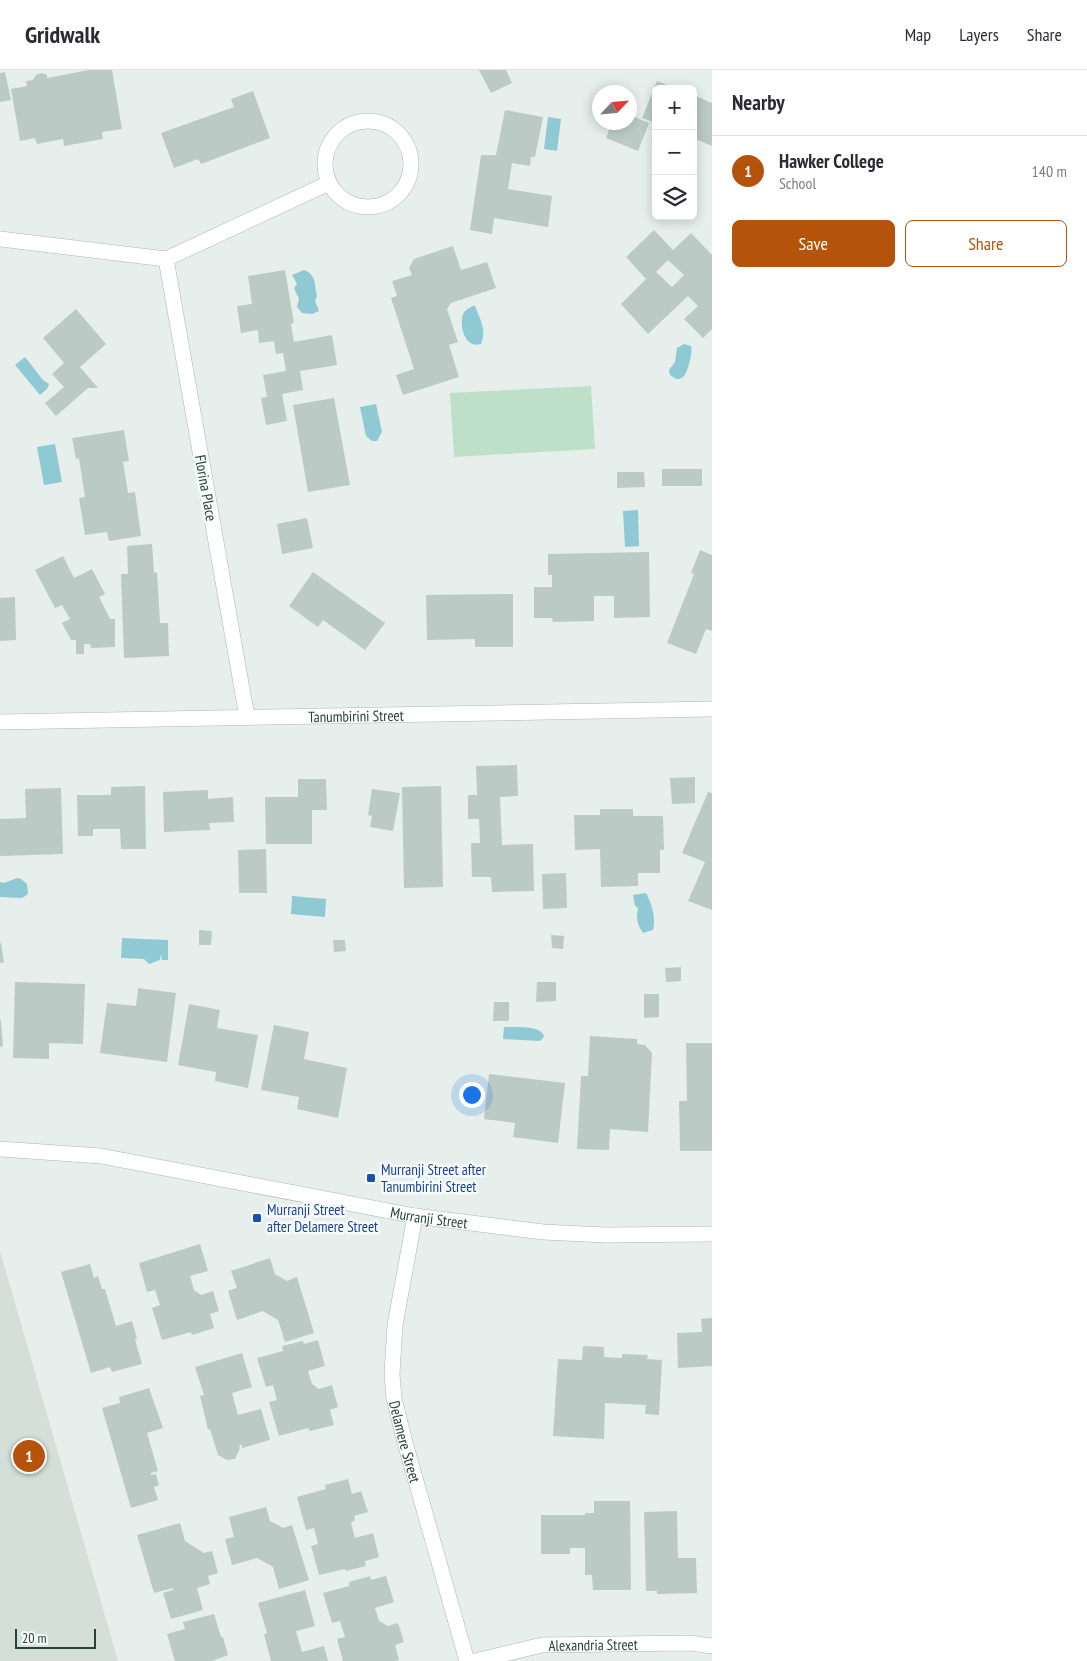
<!DOCTYPE html>
<html lang="en">
<head>
<meta charset="utf-8">
<style>
	body { margin:0; font-family:"PT Sans Narrow",sans-serif; background:#f2f2f3; color:#2b2b33 }
	.controls { position:absolute; right:15px; top:15px; display:grid; overflow:hidden; border-radius:8px; box-shadow:0 2px 12px #0003 }
	.controls button { width:45px; height:45px; display:grid; place-items:center; padding:0; border:0; border-bottom:1px solid #e1e1e2; background:#fff; color:#2b2b33; font:25px sans-serif }
	.compass { position:absolute; left:592px; top:15px; width:45px; height:45px; border-radius:50%; background:#fff; box-shadow:0 2px 12px #0003; rotate:64deg }
	.scale { position:absolute; left:15px; bottom:12px; width:81px; box-sizing:border-box; padding-left:5px; border:2px solid #24423a; border-top:0; font-size:14px; line-height:18px; white-space:nowrap; color:#24423a; -webkit-text-stroke:4px #f7fbf9; paint-order:stroke }
	.you { position:absolute; left:471px; top:1024px; width:18px; height:18px; margin:-12px; border:4px solid #fff; border-radius:50%; background:#1a73e8; box-shadow:0 0 0 8px #1a73e833 }
	.badge { display:grid; place-items:center; width:32px; height:32px; border-radius:50%; background:#b45309; color:#fff; font-size:16px; font-weight:700 }
	.pin { position:absolute; translate:-50% -50%; border:2px solid #fff; box-shadow:0 1px 5px #0006 }
	.list { margin:0; padding:0; list-style:none }
	h2 { display:flex; justify-content:space-between; align-items:center; height:65px; margin:0; padding:0 20px; font-size:21px }
	h2 small { font-size:16px; font-weight:400; color:#7c7c81 }
	.list li { display:grid; grid-template-columns:32px 1fr auto; gap:15px; align-items:center; box-sizing:border-box; height:70px; padding:0 20px; border-top:1px solid #e1e1e2 }
	.list b { display:block; font-size:19px; white-space:nowrap }
	.list p { margin:0; font-size:16px; white-space:nowrap; color:#7c7c81 }
	.list em { font-size:16px; font-style:normal; color:#7c7c81 }
	.actions { display:flex; gap:10px; padding:15px 20px }
	.actions a { flex:1; padding:11px 0; border:1px solid #b45309; border-radius:8px; text-align:center; font-size:18px; color:#b45309 }
	.actions .main { background:#b45309; color:#fff }
	.icon { flex:none; width:28px; height:28px; fill:none; stroke:currentColor; stroke-width:2; stroke-linecap:round; stroke-linejoin:round }
	.map { position:relative; flex:none; width:712px; height:1591px; overflow:hidden }
	header { display:flex; align-items:center; gap:30px; box-sizing:border-box; height:70px; padding:0 25px; background:#fff; border-bottom:1px solid #e1e1e2 }
	header strong { font-size:24px }
	nav { display:flex; gap:28px; margin-inline-start:auto; font-size:18px }
	main { display:flex }
	aside { flex:1; background:#fff }
	.map>svg:first-child { display:block }
	.built { fill:#d4dfda }
	.green { fill:#bfe0c8 }
	.water { fill:#8ec9d4 }
	.building { fill:#bbcac4; fill-rule:evenodd }
	.lines { fill:none; stroke-linecap:round; stroke-linejoin:round }
	.street-casing { stroke:#a8b8b2; stroke-width:16 }
	.secondary-casing { stroke:#a4bbb3; stroke-width:16 }
	.street { stroke:#fff; stroke-width:15 }
	.secondary { stroke:#fff; stroke-width:15 }
	.transit-dot { fill:#1a4fb4; stroke:#f7fbf9; stroke-width:2 }
	.labels { text-anchor:middle; dominant-baseline:central; stroke-width:5; stroke-linejoin:round; paint-order:stroke }
	.street-label { font-size:15px; fill:#24423a; stroke:#f7fbf9 }
	.transit-label { font-size:15px; fill:#164399; stroke:#f7fbf9; text-anchor:start }
</style>
</head>
<body>
<header>
<strong>Gridwalk</strong>
<nav><a>Map</a><a>Layers</a><a>Share</a></nav>
</header>
<main>
<div class="map">
<svg width="712" height="1591" viewBox="0 0 712 1591">
	<rect width="100%" height="100%" fill="#e6efeb"/>
	<path class="built" d="M 0,1181 L 118,1591 L 0,1591 Z"/>
	<path class="green" d="M 591,316 L 595,379 L 454,387 L 450,323 Z"/>
	<path class="water" d="M 548,47 L 561,49 L 557,81 L 544,79 Z
		M 304,200 C 317,205 314,215 317,226 L 315,231 L 319,241 L 312,244 L 302,243 L 297,237 L 299,229 L 294,218 L 297,214 L 292,205 Z
		M 473,236 L 475,236 C 480,250 487,259 481,274 C 465,279 459,256 463,244 C 465,240 469,238 473,236 Z
		M 684,274 L 691,276 C 693,282 688,301 684,306 C 681,309 679,309 676,309 L 670,305 L 669,300 L 675,292 L 677,278 Z
		M 25,287 L 43,310 L 49,314 L 47,319 L 40,325 L 15,295 Z
		M 376,334 L 382,362 L 377,371 L 372,371 L 366,366 L 360,337 Z
		M 55,374 L 62,412 L 44,415 L 37,377 Z
		M 638,440 L 639,476 L 625,477 L 623,441 Z
		M 17,808 L 21,809 L 27,814 L 28,824 L 22,828 L 0,827 L 0,812 L 4,813 Z
		M 646,823 C 652,834 656,848 653,860 L 643,863 C 637,854 636,849 638,838 L 635,836 L 633,825 Z
		M 292,826 L 326,829 L 325,847 L 291,844 Z
		M 122,868 L 168,870 L 168,890 L 162,890 L 161,884 L 160,890 L 149,894 L 144,889 L 121,888 Z
		M 504,957 C 515,957 543,955 544,967 L 540,971 L 503,969 Z"/>
	<path class="building" d="M 89,0 L 112,0 L 122,59 L 102,62 L 103,69 L 64,76 L 63,69 L 37,74 L 35,68 L 20,71 L 11,19 L 27,16 L 26,11 L 33,10 L 36,5 L 42,3 L 47,5 L 47,8 Z
		M 479,0 L 506,0 L 512,13 L 491,23 Z
		M 5,2 L 11,30 L 0,32 L 0,3 Z
		M 657,11 L 676,19 L 656,19 L 656,53 L 642,48 Z
		M 253,21 L 270,68 L 201,94 L 198,89 L 174,98 L 161,63 L 234,37 L 231,29 Z
		M 693,25 L 712,33 L 712,76 L 693,68 Z
		M 505,40 L 543,47 L 535,87 L 531,87 L 530,96 L 512,93 L 508,119 L 552,126 L 548,157 L 494,148 L 492,164 L 470,160 L 481,85 L 496,85 Z
		M 630,45 L 649,53 L 638,81 L 606,68 L 612,52 L 630,52 Z
		M 654,160 L 673,180 L 691,163 L 712,185 L 712,259 L 703,268 L 684,249 L 698,236 L 688,226 L 648,264 L 621,234 L 646,209 L 626,187 ZM 668,190 L 684,205 L 672,217 L 656,202 Z
		M 453,176 L 461,200 L 487,192 L 496,218 L 451,233 L 447,239 L 458,272 L 449,275 L 459,307 L 403,325 L 396,305 L 414,299 L 391,228 L 397,226 L 392,211 L 412,205 L 409,198 L 414,189 Z
		M 285,200 L 294,253 L 291,254 L 294,272 L 332,265 L 337,295 L 300,301 L 303,320 L 282,324 L 287,351 L 266,355 L 261,328 L 267,327 L 263,305 L 286,301 L 283,283 L 276,284 L 274,271 L 259,273 L 258,260 L 241,263 L 237,236 L 252,234 L 248,206 Z
		M 76,239 L 106,274 L 80,297 L 98,318 L 88,318 L 56,346 L 45,333 L 64,317 L 52,304 L 64,293 L 43,268 Z
		M 334,328 L 350,415 L 308,422 L 293,335 Z
		M 124,360 L 129,391 L 123,392 L 128,423 L 135,422 L 141,466 L 109,471 L 107,462 L 85,465 L 79,428 L 85,427 L 79,388 L 76,389 L 72,368 Z
		M 662,399 L 702,399 L 702,416 L 662,416 Z
		M 617,402 L 644,402 L 645,417 L 617,418 Z
		M 307,448 L 313,478 L 282,484 L 277,454 Z
		M 152,474 L 154,503 L 157,502 L 160,553 L 168,553 L 169,586 L 124,588 L 121,504 L 128,504 L 127,476 Z
		M 700,480 L 712,485 L 712,561 L 706,559 L 696,584 L 667,573 L 694,504 L 691,503 Z
		M 649,482 L 650,547 L 614,548 L 614,526 L 594,526 L 594,551 L 553,552 L 552,548 L 534,548 L 534,517 L 552,517 L 552,505 L 548,505 L 548,484 Z
		M 63,486 L 74,508 L 92,499 L 105,524 L 99,527 L 110,549 L 115,549 L 115,577 L 91,578 L 90,574 L 84,574 L 84,584 L 76,584 L 76,570 L 71,570 L 62,553 L 70,549 L 62,535 L 55,538 L 35,500 Z
		M 313,502 L 385,553 L 365,580 L 323,550 L 318,557 L 289,536 Z
		M 513,524 L 513,577 L 475,577 L 475,569 L 427,570 L 426,525 Z
		M 15,527 L 16,570 L 0,571 L 0,528 Z
		M 517,695 L 518,726 L 500,727 L 502,775 L 533,774 L 534,821 L 492,822 L 491,807 L 472,807 L 471,773 L 480,773 L 479,749 L 468,749 L 468,725 L 477,725 L 476,696 Z
		M 695,707 L 695,733 L 672,734 L 670,708 Z
		M 298,709 L 326,709 L 327,740 L 312,740 L 312,774 L 266,774 L 265,727 L 298,727 Z
		M 145,716 L 146,779 L 121,779 L 120,759 L 93,759 L 93,766 L 78,766 L 77,725 L 111,725 L 111,717 Z
		M 441,716 L 443,817 L 404,818 L 402,717 Z
		M 61,718 L 63,784 L 0,786 L 0,749 L 26,748 L 25,719 Z
		M 372,719 L 400,723 L 393,761 L 370,757 L 372,746 L 368,745 Z
		M 208,720 L 208,729 L 233,727 L 234,752 L 209,753 L 210,760 L 164,762 L 163,722 Z
		M 708,722 L 712,723 L 712,840 L 688,831 L 705,792 L 682,783 Z
		M 600,739 L 633,739 L 633,746 L 663,746 L 664,780 L 660,780 L 660,803 L 638,803 L 638,816 L 601,817 L 600,779 L 575,780 L 574,745 L 600,745 Z
		M 266,779 L 267,823 L 239,823 L 238,780 Z
		M 566,803 L 567,838 L 543,839 L 542,804 Z
		M 199,860 L 212,861 L 211,875 L 199,875 Z
		M 551,865 L 564,866 L 563,879 L 552,878 Z
		M 333,870 L 345,870 L 346,881 L 334,882 Z
		M 0,873 L 1,873 L 4,892 L 0,893 Z
		M 681,897 L 681,911 L 666,912 L 665,898 Z
		M 15,912 L 85,914 L 83,974 L 49,973 L 49,989 L 13,988 Z
		M 537,912 L 556,912 L 556,931 L 536,932 Z
		M 138,918 L 176,923 L 167,992 L 100,983 L 107,933 L 136,936 Z
		M 644,924 L 659,924 L 659,947 L 644,948 Z
		M 494,932 L 509,932 L 509,951 L 493,951 Z
		M 189,934 L 220,940 L 217,958 L 258,965 L 248,1018 L 215,1011 L 216,1002 L 178,995 Z
		M 0,950 L 1,950 L 3,976 L 0,977 Z
		M 274,955 L 309,962 L 304,989 L 347,998 L 338,1048 L 297,1039 L 299,1027 L 261,1020 Z
		M 590,966 L 637,969 L 637,974 L 645,975 L 652,983 L 648,1062 L 610,1059 L 609,1080 L 577,1079 L 581,1006 L 588,1006 Z
		M 686,973 L 712,973 L 712,1081 L 680,1081 L 679,1031 L 687,1031 Z
		M 489,1004 L 565,1013 L 558,1073 L 513,1067 L 515,1053 L 484,1049 Z
		M 200,1174 L 208,1201 L 190,1206 L 194,1220 L 201,1225 L 213,1221 L 219,1241 L 210,1244 L 214,1258 L 192,1265 L 191,1262 L 162,1270 L 152,1238 L 160,1235 L 155,1220 L 147,1222 L 139,1193 Z
		M 270,1188 L 275,1204 L 287,1211 L 297,1207 L 314,1263 L 285,1272 L 278,1250 L 263,1241 L 237,1250 L 228,1221 L 237,1218 L 231,1201 Z
		M 90,1194 L 94,1208 L 98,1206 L 102,1219 L 105,1219 L 116,1256 L 132,1251 L 137,1269 L 135,1270 L 142,1294 L 112,1302 L 110,1297 L 91,1303 L 61,1202 Z
		M 712,1248 L 712,1296 L 678,1298 L 677,1263 L 702,1262 L 701,1249 Z
		M 318,1270 L 325,1296 L 308,1301 L 312,1314 L 319,1319 L 332,1315 L 338,1337 L 330,1340 L 334,1355 L 310,1361 L 308,1358 L 279,1366 L 269,1332 L 277,1330 L 273,1315 L 266,1317 L 257,1288 L 283,1281 L 282,1276 L 303,1271 L 304,1274 Z
		M 583,1276 L 604,1277 L 604,1287 L 622,1288 L 622,1284 L 648,1285 L 647,1289 L 662,1290 L 659,1345 L 645,1344 L 646,1335 L 605,1333 L 604,1369 L 553,1366 L 558,1289 L 582,1290 Z
		M 242,1283 L 252,1317 L 232,1323 L 238,1345 L 261,1339 L 270,1370 L 242,1378 L 242,1375 L 239,1375 L 240,1378 L 235,1389 L 227,1390 L 218,1385 L 210,1359 L 208,1360 L 200,1326 L 204,1325 L 195,1297 Z
		M 149,1318 L 163,1358 L 147,1363 L 158,1401 L 151,1403 L 151,1405 L 156,1404 L 159,1415 L 154,1417 L 158,1430 L 131,1438 L 102,1338 L 120,1333 L 119,1327 Z
		M 348,1409 L 352,1424 L 361,1421 L 368,1442 L 354,1446 L 355,1450 L 351,1453 L 355,1468 L 373,1463 L 379,1487 L 365,1491 L 366,1496 L 346,1501 L 345,1499 L 319,1505 L 311,1476 L 318,1474 L 314,1458 L 306,1460 L 297,1427 L 326,1419 L 325,1415 Z
		M 594,1431 L 630,1431 L 631,1520 L 593,1520 L 592,1505 L 585,1505 L 585,1478 L 570,1478 L 570,1484 L 541,1484 L 541,1445 L 585,1445 L 585,1443 L 594,1443 Z
		M 266,1437 L 270,1451 L 283,1458 L 292,1455 L 309,1510 L 279,1519 L 273,1497 L 257,1488 L 232,1495 L 225,1469 L 234,1467 L 229,1447 Z
		M 677,1441 L 678,1488 L 696,1488 L 697,1523 L 657,1524 L 657,1521 L 646,1521 L 644,1442 Z
		M 180,1453 L 185,1471 L 204,1483 L 212,1481 L 218,1503 L 208,1506 L 210,1514 L 197,1518 L 203,1540 L 171,1549 L 163,1523 L 173,1520 L 173,1518 L 154,1523 L 137,1465 Z
		M 370,1506 L 371,1510 L 386,1506 L 394,1532 L 375,1538 L 379,1551 L 388,1556 L 398,1553 L 404,1572 L 395,1575 L 399,1590 L 394,1591 L 343,1591 L 337,1569 L 345,1567 L 340,1551 L 332,1553 L 323,1523 L 349,1516 L 349,1512 Z
		M 305,1520 L 315,1556 L 296,1561 L 302,1582 L 324,1576 L 328,1591 L 271,1591 L 264,1564 L 267,1563 L 258,1533 Z
		M 214,1544 L 221,1567 L 223,1567 L 228,1585 L 212,1591 L 175,1591 L 167,1564 L 185,1559 L 183,1552 Z"/>
	<g class="lines">
		<g class="street-casing">
			<g id="street">
				<circle cx="368" cy="94" r="43"/>
				<path d="M 0,169 L 166,189"/>
				<path d="M 247,647 L 166,189 L 329,113"/>
				<path id="s1" d="M 0,652 L 712,639"/>
				<path id="s2" d="M 415,1146 L 395,1255 L 392,1304 L 394,1328 L 404,1369 L 467,1591"/>
				<path id="s3" d="M 475,1591 L 542,1575 L 690,1573 L 712,1576"/>
			</g>
		</g>
		<g class="secondary-casing">
			<g id="secondary">
				<path id="s4" d="M 0,1079 L 101,1086 L 415,1146 L 543,1162 L 605,1165 L 712,1164"/>
			</g>
		</g>
		<use href="#street" class="street"/>
		<use href="#secondary" class="secondary"/>
	</g>
	<g class="transit-dot">
		<rect x="366" y="1103" width="10" height="10" rx="2.5"/>
		<rect x="252" y="1143" width="10" height="10" rx="2.5"/>
	</g>
	<g class="labels">
		<g class="street-label">
			<text transform="translate(206 418) rotate(80)">Florina Place</text>
			<text stroke="none"><textPath href="#s1" startOffset="356">Tanumbirini Street</textPath></text>
			<text stroke="none"><textPath href="#s4" startOffset="435">Murranji Street</textPath></text>
			<text stroke="none"><textPath href="#s2" startOffset="229">Delamere Street</textPath></text>
			<text stroke="none"><textPath href="#s3" startOffset="120">Alexandria Street</textPath></text>
		</g>
		<g class="transit-label">
			<text x="381" y="1099">Murranji Street after<tspan x="381" dy="17">Tanumbirini Street</tspan></text>
			<text x="267" y="1139">Murranji Street<tspan x="267" dy="17">after Delamere Street</tspan></text>
		</g>
	</g>
</svg>
<div class="controls">
<button>+</button>
<button>−</button>
<button><svg class="icon" aria-label="layers" viewBox="0 0 24 24"><path d="M12 4l9 5-9 5-9-5zM3 14l9 5 9-5"/></svg></button>
</div>
<svg class="compass" viewBox="-18 -18 36 36"><path d="M0-13l5 13h-10z" fill="#e53935"/><path d="M0 13l5-13h-10z" fill="#7c7c81"/></svg>
<div class="scale">20 m</div>
<div class="you"></div>
<div class="pin badge" style="left:29px;top:1386px">1</div>
</div>
<aside>
<h2>Nearby<small></small></h2>
<ul class="list">
<li><span class="badge">1</span><div><b>Hawker College</b><p>School</p></div><em>140 m</em></li>
</ul>
<div class="actions"><a class="main">Save</a><a>Share</a></div>
</aside>
</main>
</body>
</html>
